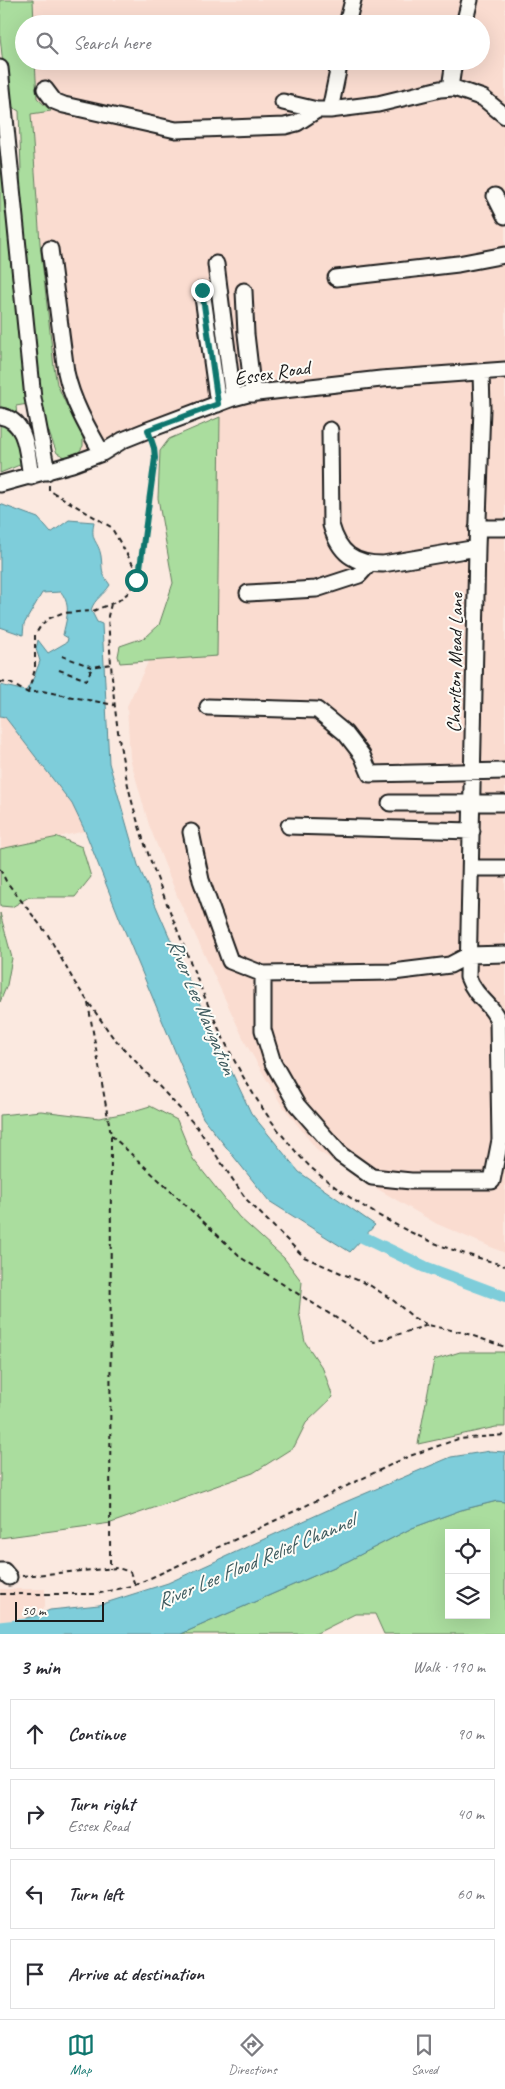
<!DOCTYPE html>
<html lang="en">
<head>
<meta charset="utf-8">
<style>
	body { margin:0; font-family:Caveat,sans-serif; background:#f2f2f3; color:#2b2b33 }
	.controls { position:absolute; right:15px; bottom:15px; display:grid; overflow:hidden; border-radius:0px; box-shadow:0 5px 20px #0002 }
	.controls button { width:45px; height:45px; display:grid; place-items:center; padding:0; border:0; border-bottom:1px solid #e1e1e2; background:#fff; color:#2b2b33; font:25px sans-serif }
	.scale { position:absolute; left:15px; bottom:12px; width:89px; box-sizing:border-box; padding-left:5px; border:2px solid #1c1c1c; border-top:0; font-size:14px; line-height:18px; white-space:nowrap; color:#1c1c1c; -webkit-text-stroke:4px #fdfcf7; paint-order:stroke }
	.stop { position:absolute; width:15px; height:15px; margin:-11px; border:4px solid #0f766e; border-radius:50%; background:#fff }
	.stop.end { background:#0f766e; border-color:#fff; box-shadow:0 1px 5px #0008 }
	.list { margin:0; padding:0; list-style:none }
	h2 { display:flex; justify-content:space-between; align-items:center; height:65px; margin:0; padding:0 20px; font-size:21px }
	h2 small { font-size:16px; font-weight:400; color:#7c7c81 }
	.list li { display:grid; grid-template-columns:32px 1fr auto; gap:15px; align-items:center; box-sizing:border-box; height:70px; margin:0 10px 10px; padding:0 10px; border:1px solid #e1e1e2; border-radius:0px }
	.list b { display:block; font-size:19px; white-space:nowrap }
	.list p { margin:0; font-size:16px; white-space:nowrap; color:#7c7c81 }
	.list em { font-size:16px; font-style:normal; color:#7c7c81 }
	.icon { flex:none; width:28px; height:28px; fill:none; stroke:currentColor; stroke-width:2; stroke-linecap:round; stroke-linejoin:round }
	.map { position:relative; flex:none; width:505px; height:1634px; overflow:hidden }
	.search { position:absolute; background:#fff; box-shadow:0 5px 20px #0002; left:15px; right:15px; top:15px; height:55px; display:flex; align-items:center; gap:12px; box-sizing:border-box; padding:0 18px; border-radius:28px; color:#7c7c81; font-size:19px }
	.sheet { height:385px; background:#fff }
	nav { display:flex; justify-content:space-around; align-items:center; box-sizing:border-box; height:70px; border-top:1px solid #e1e1e2; background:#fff; font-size:14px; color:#7c7c81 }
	nav a { display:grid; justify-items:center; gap:2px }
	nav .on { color:#0f766e }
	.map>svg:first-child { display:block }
	.built { fill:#fadcd0 }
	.green { fill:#aadd9e; stroke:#637c5d; fill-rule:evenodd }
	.water { fill:#7ecdda; stroke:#57868e }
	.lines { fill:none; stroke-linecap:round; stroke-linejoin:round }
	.canal { stroke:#7ecdda; stroke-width:12 }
	.river { stroke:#7ecdda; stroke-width:21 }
	.minor-casing { stroke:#1c1c1c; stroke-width:19 }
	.path { stroke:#1c1c1c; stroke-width:2; stroke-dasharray:5 4; stroke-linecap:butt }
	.minor { stroke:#fdfcf7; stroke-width:15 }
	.route { stroke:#0f766e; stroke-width:6 }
	.labels { text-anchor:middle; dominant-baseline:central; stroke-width:4; stroke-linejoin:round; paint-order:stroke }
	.street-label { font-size:20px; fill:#1c1c1c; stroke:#fdfcf7 }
	.water-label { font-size:21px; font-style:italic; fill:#3e5a5e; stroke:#fdfcf7 }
</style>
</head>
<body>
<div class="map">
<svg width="505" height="1634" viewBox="0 0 505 1634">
	<rect width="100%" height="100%" fill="#fbe9e0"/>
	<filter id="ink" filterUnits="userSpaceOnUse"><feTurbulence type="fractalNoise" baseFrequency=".02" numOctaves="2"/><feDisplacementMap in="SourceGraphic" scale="10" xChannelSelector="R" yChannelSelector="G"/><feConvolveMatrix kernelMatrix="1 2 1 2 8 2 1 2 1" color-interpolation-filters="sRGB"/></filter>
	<g filter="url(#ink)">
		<path class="built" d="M 33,0 L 505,0 L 505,1253 L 437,1224 L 366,1182 L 318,1151 L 281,1104 L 246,1044 L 178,898 L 149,825 L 130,758 L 127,706 L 149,660 L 217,656 L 220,400 L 79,452 L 83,446 L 83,437 L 65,402 L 57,384 L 54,367 L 40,243 L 31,113 L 50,111 L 37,98 L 35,61 L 481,61 L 481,24 L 34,24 Z
			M 0,716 L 5,717 L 72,804 L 85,831 L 1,850 Z
			M 0,1589 L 45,1589 L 45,1606 L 39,1615 L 30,1634 L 0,1634 Z"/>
		<path class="green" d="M 0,0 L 33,0 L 34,24 L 24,24 L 24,61 L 35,61 L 37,98 L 51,111 L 31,114 L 40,243 L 54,367 L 57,384 L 65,402 L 83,437 L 83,446 L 79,452 L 65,457 L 57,453 L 39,407 L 19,186 L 21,170 L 19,111 L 7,104 L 0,36 Z
			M 0,136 L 41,460 L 36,460 L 28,404 L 16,406 L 22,464 L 0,473 Z
			M 220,417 L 217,656 L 120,663 L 118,656 L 120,646 L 146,637 L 159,625 L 173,583 L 158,498 L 160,451 L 169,439 Z
			M 58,837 L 82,847 L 91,877 L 75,897 L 29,897 L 12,907 L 0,906 L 0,849 Z
			M 0,913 L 12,958 L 7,985 L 0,1002 Z
			M 150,1106 L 177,1120 L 193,1159 L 239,1217 L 284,1258 L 302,1282 L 299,1312 L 305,1342 L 323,1369 L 333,1397 L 306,1423 L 294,1447 L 253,1473 L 111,1523 L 0,1538 L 0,1115 L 41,1111 L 99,1118 L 127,1113 Z
			M 460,1352 L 505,1352 L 505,1427 L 496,1427 L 418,1444 L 434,1360 Z
			M 497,1501 L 505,1502 L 505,1634 L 384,1634 L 375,1614 L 355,1614 L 315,1634 L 181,1634 L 348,1561 L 412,1528 L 461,1510 ZM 449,1533 L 486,1533 L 486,1615 L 449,1615 Z"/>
		<path class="water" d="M 0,504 L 38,518 L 51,533 L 69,520 L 94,522 C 90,543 98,539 101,556 C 103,571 100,571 110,585 C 103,596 95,598 91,610 L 97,622 L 102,624 L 109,763 L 138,865 L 183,968 L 251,1113 L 299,1172 L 375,1225 L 350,1252 L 269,1201 L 203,1118 L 121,922 L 85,831 L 72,804 L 5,717 L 0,716 L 0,685 L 26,691 L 34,677 L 40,661 L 36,649 L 38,640 L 48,653 L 67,642 L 68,638 L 63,635 C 66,620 72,606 61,592 L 42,593 L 24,624 L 23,635 L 0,627 Z
			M 490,1451 L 505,1452 L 505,1502 L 497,1501 L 461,1510 L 412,1528 L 348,1561 L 181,1634 L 30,1634 L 26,1629 L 26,1618 L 39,1615 L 50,1610 L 99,1605 L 168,1583 L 343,1503 L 451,1457 Z"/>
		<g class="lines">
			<path class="canal" d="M 348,1230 L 425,1267 L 505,1297"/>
			<path class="river" d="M 0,1632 L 56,1626"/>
			<g class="minor-casing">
				<path id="minor" d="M 347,24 L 353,0
					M 464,24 L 470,0
					M 0,68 L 33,398 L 47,472
					M 450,88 L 454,61
					M 45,89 L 54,101 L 64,105 L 176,130 L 285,126 L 297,123 L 317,110
					M 283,102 L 317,110 L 330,110 L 378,104 L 440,89 L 454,88 L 483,98 L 505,116
					M 330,110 L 340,61
					M 495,196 L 505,216
					M 50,249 L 66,372 C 72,401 87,427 102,453
					M 216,264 L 233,398
					M 336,278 L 458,264 L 505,255
					M 202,290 L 218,404
					M 244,291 L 246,334 L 253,394
					M 0,416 C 28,420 27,455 31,477
					M 330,430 L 331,525 C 339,553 353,564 383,564 L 477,548
					M 0,484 L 72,464 L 102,453 L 123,440 L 148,430 L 233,398 L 248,394 L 381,379 L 505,370
					M 477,528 L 505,528
					M 248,593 L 316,589 L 359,575 L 369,564
					M 208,707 L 317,710 L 345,733 L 362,755 L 370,774 L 505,771
					M 390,803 L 505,803
					M 289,826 L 472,831
					M 191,832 L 201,880 L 230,961 L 263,974 L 393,972 L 450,965 L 469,955 L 505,954
					M 472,868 L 505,868
					M 263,974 L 263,1030 L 273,1063 L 297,1105 L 341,1155 L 372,1177 L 411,1181 L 492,1181 L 500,1140 L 498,1021 C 492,1003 476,999 468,977 L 477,548 L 482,408 L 481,373
					M 0,1571 L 4,1571 L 9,1577"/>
			</g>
			<path class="path" d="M 49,485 L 49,490 L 111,527 L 139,575
				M 111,604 L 108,616 C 111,668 114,719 125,771 C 136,828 158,881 179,934 C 208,1006 234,1074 282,1135 C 292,1147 303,1161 315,1171 C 353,1203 397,1228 442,1246 C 463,1254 484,1259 505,1266
				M 62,656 L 92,667 L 111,664
				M 59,670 L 87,680 L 92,667
				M 0,682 L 10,683 L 28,693 L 42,691 L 114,705
				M 28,693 L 35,669 L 35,635 L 42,624 L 50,618 L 62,613 L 93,611 L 118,601 L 128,593 L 139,575 L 155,457 L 153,444
				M 0,869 L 6,881 L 48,935 L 75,983 L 112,1036 L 197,1127 L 246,1199 L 304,1257 L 371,1286 L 394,1301 L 414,1318 L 428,1325 L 465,1333 L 505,1347
				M 88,1003 L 111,1135 L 110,1569
				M 111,1135 L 243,1259 L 374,1342 L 428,1325
				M 22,1576 L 118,1568 L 130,1572 L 135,1585
				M 0,1594 L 96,1594 L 135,1585 L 245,1535 L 407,1457 L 458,1439 L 505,1435"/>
			<use href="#minor" class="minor"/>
		</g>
	</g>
	<g class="lines" filter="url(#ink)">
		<path class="route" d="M 136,580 L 139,575 L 155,458 L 154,448 L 148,430 L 218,404 L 202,290"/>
	</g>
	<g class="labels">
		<g class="street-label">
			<text transform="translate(272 373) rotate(-9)">Essex Road</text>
			<text transform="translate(455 663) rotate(-89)">Charlton Mead Lane</text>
		</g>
		<g class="water-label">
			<text transform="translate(202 1006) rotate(67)">River Lee Navigation</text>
			<text transform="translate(255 1561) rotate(-23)">River Lee Flood Relief Channel</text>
		</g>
	</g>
</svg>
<div class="controls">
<button><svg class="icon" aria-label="locate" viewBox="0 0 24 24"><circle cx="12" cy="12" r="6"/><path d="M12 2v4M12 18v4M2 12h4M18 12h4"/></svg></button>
<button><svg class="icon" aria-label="layers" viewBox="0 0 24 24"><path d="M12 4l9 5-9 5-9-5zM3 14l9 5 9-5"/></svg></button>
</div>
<div class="scale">50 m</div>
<div class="stop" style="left:136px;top:580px"></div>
<div class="stop end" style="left:202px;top:290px"></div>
<div class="search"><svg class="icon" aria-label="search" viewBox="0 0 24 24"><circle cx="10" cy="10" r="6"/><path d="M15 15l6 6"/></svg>Search here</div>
</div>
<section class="sheet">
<h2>3 min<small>Walk · 190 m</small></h2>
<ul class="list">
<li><svg class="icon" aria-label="ahead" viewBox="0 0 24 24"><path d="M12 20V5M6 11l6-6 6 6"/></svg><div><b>Continue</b></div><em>90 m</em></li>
<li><svg class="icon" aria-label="right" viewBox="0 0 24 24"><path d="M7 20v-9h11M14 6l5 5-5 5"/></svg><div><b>Turn right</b><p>Essex Road</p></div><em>40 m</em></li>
<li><svg class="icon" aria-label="left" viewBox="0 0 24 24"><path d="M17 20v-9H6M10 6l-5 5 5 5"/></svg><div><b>Turn left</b></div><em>60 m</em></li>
<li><svg class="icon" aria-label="arrive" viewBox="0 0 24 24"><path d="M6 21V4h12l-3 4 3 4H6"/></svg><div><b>Arrive at destination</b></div></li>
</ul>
</section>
<nav>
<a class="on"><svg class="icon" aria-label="map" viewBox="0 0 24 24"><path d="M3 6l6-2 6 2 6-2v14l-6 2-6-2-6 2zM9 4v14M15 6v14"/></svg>Map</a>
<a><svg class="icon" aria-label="directions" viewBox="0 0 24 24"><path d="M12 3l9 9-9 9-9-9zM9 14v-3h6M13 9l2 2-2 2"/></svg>Directions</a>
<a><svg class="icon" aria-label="saved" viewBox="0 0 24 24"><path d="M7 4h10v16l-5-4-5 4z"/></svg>Saved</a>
</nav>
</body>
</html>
